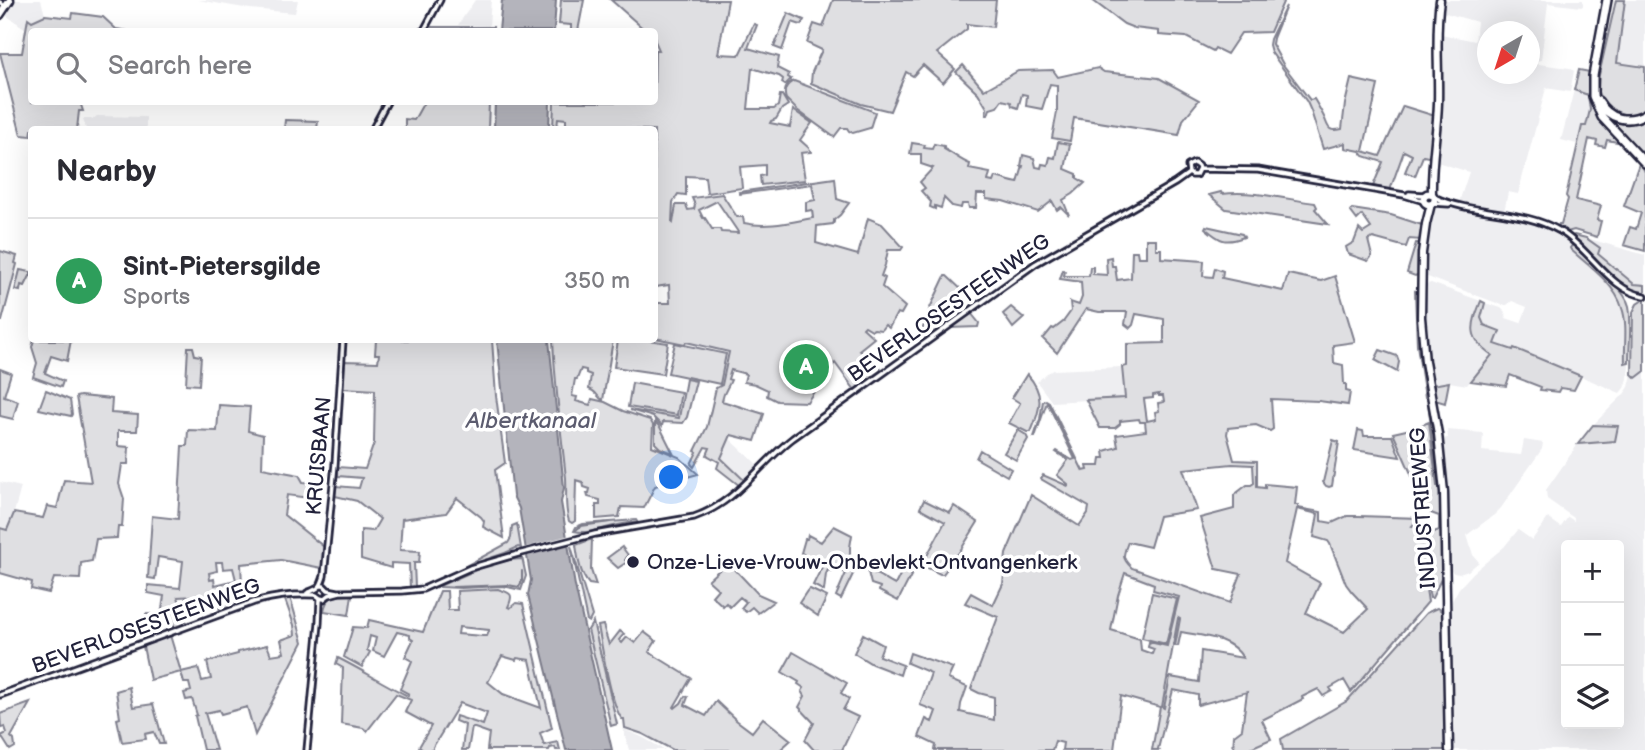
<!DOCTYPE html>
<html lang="en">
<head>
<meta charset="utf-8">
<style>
	body { margin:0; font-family:"Balsamiq Sans",sans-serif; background:#f7f7f7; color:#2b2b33 }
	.controls { position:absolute; right:21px; bottom:21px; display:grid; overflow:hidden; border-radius:7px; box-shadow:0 7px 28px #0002 }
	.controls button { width:63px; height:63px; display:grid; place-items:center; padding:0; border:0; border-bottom:2px solid #e1e1e2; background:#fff; color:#2b2b33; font:35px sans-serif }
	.compass { position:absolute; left:1477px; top:21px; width:63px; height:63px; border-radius:50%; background:#fff; box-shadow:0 7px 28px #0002; rotate:219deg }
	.you { position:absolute; left:672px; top:478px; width:24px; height:24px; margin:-18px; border:5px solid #fff; border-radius:50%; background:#1a73e8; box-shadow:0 0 0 10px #1a73e833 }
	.badge { display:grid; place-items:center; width:46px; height:46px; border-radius:50%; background:#d93025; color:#fff; font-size:23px; font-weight:700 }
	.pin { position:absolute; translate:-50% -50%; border:4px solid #fff; box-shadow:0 2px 7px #0006 }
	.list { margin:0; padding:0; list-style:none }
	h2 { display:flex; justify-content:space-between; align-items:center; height:91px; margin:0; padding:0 28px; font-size:30px }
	h2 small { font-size:23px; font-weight:400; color:#7c7c81 }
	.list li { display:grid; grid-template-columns:46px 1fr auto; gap:21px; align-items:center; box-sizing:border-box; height:126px; padding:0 28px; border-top:2px solid #e1e1e2 }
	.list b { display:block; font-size:26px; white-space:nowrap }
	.list p { margin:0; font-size:23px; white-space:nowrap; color:#7c7c81 }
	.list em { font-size:23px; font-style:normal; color:#7c7c81 }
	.icon { flex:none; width:38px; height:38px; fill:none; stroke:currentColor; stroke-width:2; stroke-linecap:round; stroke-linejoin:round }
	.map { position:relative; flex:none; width:1645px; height:750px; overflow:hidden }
	.search { position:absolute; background:#fff; box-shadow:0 7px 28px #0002; left:28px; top:28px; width:630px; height:77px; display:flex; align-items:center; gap:18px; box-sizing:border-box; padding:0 24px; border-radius:7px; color:#7c7c81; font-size:26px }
	.panel { position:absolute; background:#fff; box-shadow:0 7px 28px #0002; left:28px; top:126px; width:630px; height:217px; border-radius:7px }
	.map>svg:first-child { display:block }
	.built { fill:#eeeef1; fill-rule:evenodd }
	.green { fill:#dfdfe2; stroke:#80808e; stroke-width:2; fill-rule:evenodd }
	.water { fill:#b4b4bc; stroke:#7a7a88; stroke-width:2 }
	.pier { fill:#fff }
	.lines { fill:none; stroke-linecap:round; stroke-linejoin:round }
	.stream { stroke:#7a7a88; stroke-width:2 }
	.minor-casing { stroke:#22223b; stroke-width:9 }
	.major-casing { stroke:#22223b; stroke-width:11 }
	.highway-casing { stroke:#22223b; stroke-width:12 }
	.minor { stroke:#fff; stroke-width:3.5 }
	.major { stroke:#fff; stroke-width:6 }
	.highway { stroke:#fff; stroke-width:7 }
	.poi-dot { fill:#22223b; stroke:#fff; stroke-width:2.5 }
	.labels { text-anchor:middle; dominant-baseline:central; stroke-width:7; stroke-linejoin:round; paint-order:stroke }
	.street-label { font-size:21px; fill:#22223b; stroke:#fff }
	.poi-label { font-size:21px; fill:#22223b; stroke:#fff; text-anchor:start }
	.water-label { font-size:23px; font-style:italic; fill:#5c5c6f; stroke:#fff }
</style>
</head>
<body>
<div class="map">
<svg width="1645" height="750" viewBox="0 0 1645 750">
	<rect width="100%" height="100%" fill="#fff"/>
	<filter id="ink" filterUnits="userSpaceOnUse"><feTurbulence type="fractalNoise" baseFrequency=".0143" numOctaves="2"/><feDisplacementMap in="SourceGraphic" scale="14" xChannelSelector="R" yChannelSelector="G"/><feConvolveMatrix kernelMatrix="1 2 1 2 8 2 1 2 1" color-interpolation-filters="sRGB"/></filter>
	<g filter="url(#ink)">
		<path class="built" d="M 14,0 L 41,0 L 45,15 L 32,21 L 28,19 L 26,29 L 4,14 Z
			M 198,0 L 298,0 L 295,13 L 250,9 Z
			M 475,0 L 491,0 L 489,26 L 458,25 Z
			M 1443,0 L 1583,0 L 1583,6 L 1581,7 L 1548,3 L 1541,60 L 1530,62 L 1530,32 L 1488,32 L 1488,74 L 1530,74 L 1530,65 L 1538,64 L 1570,68 L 1574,71 L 1570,92 L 1546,88 L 1518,194 L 1508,192 L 1504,212 L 1459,202 L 1469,172 L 1437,162 L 1441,86 L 1441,34 L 1475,41 L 1477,22 L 1442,12 Z
			M 1625,0 L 1645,0 L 1645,67 L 1617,64 Z
			M 1574,90 L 1588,95 L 1590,110 L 1585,126 L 1582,126 L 1577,144 L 1561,140 Z
			M 97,116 L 146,117 L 146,129 L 86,129 L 83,119 L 93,119 Z
			M 1436,205 L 1531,224 L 1550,231 L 1573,244 L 1571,250 L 1607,283 L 1617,296 L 1623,309 L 1625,333 L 1624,346 L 1625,362 L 1629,362 L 1628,379 L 1624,388 L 1620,393 L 1515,348 L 1513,351 L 1495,344 L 1481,318 L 1485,303 L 1501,308 L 1505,312 L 1506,318 L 1521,323 L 1527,307 L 1512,301 L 1507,305 L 1502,305 L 1425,276 L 1425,248 L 1431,215 L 1433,208 Z
			M 1586,238 L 1645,255 L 1645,285 L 1634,284 L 1598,254 Z
			M 1431,283 L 1481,301 L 1473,321 L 1472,331 L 1482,349 L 1492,355 L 1467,385 L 1449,382 L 1432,385 L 1424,316 L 1423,287 L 1427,284 Z
			M 1122,367 L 1125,398 L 1052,402 L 1037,382 L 1047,373 L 1054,370 Z
			M 1645,371 L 1645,750 L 1452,750 L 1450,644 L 1452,601 L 1459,588 L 1474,572 L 1504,547 L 1518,530 L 1532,540 L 1548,518 L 1561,527 L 1568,517 L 1574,521 L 1574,518 L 1547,499 L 1546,490 L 1578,444 L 1615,441 L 1617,426 L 1593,425 L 1624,394 L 1629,387 L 1632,374 L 1636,378 ZM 1566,545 L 1619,545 L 1619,724 L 1566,724 Z
			M 1447,430 L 1483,433 L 1482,451 L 1521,455 L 1524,440 L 1543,443 L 1542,449 L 1501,508 L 1494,515 L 1467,535 L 1473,555 L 1479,562 L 1468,571 L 1459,574 L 1454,573 L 1450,570 L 1446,483 L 1441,439 L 1448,438 Z
			M 729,438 L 759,466 L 745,481 L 721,458 Z
			M 0,482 L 21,487 L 14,513 L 7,530 L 0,528 Z
			M 170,614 L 174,624 L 150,633 L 147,622 Z
			M 623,729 L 642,737 L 665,750 L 629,750 Z"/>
		<path class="green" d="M 561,0 L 584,0 L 578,31 L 571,31 L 571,25 L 559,24 Z
			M 611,0 L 728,0 L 718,54 L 739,55 L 754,24 L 757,25 L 748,48 L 779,57 L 777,68 L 789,74 L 788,77 L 791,79 L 785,85 L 782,83 L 783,79 L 779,76 L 752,68 L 748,109 L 774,109 L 778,106 L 780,95 L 782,95 L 788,105 L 782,109 L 776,119 L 771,121 L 770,123 L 790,127 L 793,110 L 812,123 L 800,140 L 809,148 L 811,152 L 801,153 L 805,180 L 761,185 L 760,176 L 765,175 L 765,165 L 740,167 L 742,188 L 707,193 L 705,177 L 686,176 L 686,195 L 678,194 L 673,202 L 672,222 L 673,223 L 676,205 L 686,205 L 688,210 L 694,209 L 695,205 L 692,198 L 722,194 L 737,217 L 743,217 L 744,223 C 767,228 790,222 813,218 L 812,210 L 806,211 L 806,202 L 815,200 L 812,184 L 740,194 L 739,192 L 835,178 L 837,199 L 849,203 L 840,215 L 834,220 L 834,222 L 833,224 L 817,226 L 816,243 L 858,255 L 868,218 L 882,224 L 903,247 L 901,250 L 888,250 L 885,265 L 881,276 L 885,278 L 882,287 L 905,307 L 901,314 L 897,313 L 889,328 L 885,325 L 881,330 L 874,329 L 872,330 L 865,326 L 863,328 L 874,338 L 859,350 L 878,364 L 882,370 L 855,390 L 835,363 L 831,367 L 807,402 L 777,401 L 767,396 L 768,390 L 755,384 L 744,382 L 746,374 L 731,370 L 728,379 L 731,380 C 727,390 724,390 722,401 L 764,414 L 755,441 L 731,435 L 721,458 L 745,481 L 740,486 L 717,468 L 719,462 L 707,455 L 710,448 L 705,447 L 694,467 L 691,464 L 697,452 L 695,451 L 707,427 L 716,388 L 722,385 L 729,352 L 686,342 L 685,344 L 655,338 L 655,303 L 670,303 L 669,285 L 655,287 L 654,130 L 566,129 L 566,119 L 558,118 L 557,129 L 553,129 L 554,102 L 654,102 L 655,50 L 659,50 L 655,41 L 654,32 L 646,31 ZM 717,201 L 738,232 L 738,233 L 721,232 L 720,229 L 712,229 L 705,218 L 703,218 L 699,210 Z
			M 833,0 L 996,0 L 993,27 L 967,24 L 967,29 L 937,53 L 955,69 L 943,83 L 923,65 L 913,76 L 906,72 L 890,111 L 861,104 L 811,83 L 812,72 L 822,50 L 807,43 L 814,24 L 823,27 Z
			M 1092,0 L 1284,0 L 1270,32 L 1241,33 L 1227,54 L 1215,48 L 1213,51 L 1186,37 L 1159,35 L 1159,31 L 1134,28 L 1124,24 Z
			M 1616,0 L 1625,0 L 1617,63 L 1645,67 L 1645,111 L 1630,117 L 1615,115 L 1602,103 L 1600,97 L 1598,92 L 1599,75 Z
			M 1286,6 L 1273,38 L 1272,44 L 1284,66 L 1310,100 L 1314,99 C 1317,104 1320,109 1323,115 C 1329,126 1326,133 1342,129 L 1345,104 L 1351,79 L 1378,85 L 1363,151 L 1380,156 L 1403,106 L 1435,116 L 1432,154 L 1428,157 L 1423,156 L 1415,176 L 1405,172 L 1412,155 L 1404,151 L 1390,190 L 1373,186 L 1383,162 L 1364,156 L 1360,151 L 1345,148 L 1345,143 L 1323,149 L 1311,111 L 1307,102 L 1271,52 L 1269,45 L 1270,39 Z
			M 73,13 L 103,17 L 116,29 L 128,31 L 32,32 L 32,102 L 80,102 L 83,111 L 79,111 L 77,129 L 32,130 L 31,136 L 21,135 L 0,53 L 22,53 L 28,18 L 32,21 L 45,15 L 72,18 Z
			M 788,13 L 804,20 L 801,25 L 792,22 L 782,50 L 774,47 Z
			M 432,27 L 493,27 L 493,31 L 429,32 L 427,30 Z
			M 963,65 L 984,90 L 1018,71 L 1053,70 L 1058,77 L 1098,68 L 1104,72 L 1159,78 L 1199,100 L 1183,120 L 1179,135 L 1074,118 L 1070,141 L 1052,138 L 1057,112 L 1057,85 L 1050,84 L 1042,109 L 1026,106 L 1027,95 L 1022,94 L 1018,108 L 1012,106 L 1011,102 L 1002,100 L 997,107 L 990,109 L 988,115 L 986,115 L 987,108 L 978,93 L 956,72 Z
			M 1579,70 L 1590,72 L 1588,95 L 1595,110 L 1605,126 L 1621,142 L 1617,142 L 1607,140 L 1605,147 L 1596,145 L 1597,141 L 1589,139 L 1576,200 L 1601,206 L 1597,220 L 1601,221 L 1597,237 L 1574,230 L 1567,232 L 1558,228 L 1559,224 L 1561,224 L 1568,199 L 1566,196 L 1582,126 L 1586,126 L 1590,110 L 1588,95 L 1574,90 Z
			M 794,81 L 875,112 L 870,128 L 853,133 L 849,131 L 847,128 L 841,128 L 834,137 L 797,110 L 786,99 C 783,91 786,84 794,81 Z
			M 424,102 L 489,102 L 488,129 L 405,129 L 405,119 L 414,120 Z
			M 1599,106 L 1613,118 L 1645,116 L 1645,160 L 1610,124 Z
			M 285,120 L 318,121 L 317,129 L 284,129 Z
			M 1058,142 L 1070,144 L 1065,169 L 1077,174 L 1077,178 L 1085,183 L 1073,194 L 1063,200 L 1069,215 L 1061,207 L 1057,210 L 1052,201 L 1038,212 L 1003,201 L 986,199 L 986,194 L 977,194 L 976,208 L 969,208 L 968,204 L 962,204 L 961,208 L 952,206 L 944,198 L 941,208 L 935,206 L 935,209 L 930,207 L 931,202 L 921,191 L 925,188 L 920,182 L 933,168 L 921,164 L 921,154 L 910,154 L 912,143 L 925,145 L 924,148 L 932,149 L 934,144 L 944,146 L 944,149 C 952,153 963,162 970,164 L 969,169 L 990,173 L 988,181 L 993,182 L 995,177 C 1002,178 1010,182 1018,183 L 1023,166 L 1021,166 L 1023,155 L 1034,158 L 1036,167 L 1041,168 L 1042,164 L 1048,165 L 1050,157 L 1055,158 Z
			M 1640,161 L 1645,172 L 1645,251 L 1624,245 L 1630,227 L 1636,229 L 1641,213 L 1624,206 Z
			M 1221,192 L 1222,194 C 1252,190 1285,199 1315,203 L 1317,207 L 1315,209 L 1328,224 L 1226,209 L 1209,195 Z
			M 1352,209 L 1391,215 L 1422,225 L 1421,240 L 1409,239 L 1406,247 L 1373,238 L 1368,240 L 1372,256 L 1368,261 L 1348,254 L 1346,247 L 1354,242 L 1359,229 L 1363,233 L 1371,228 L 1362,215 L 1357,220 L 1351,212 Z
			M 1206,226 L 1242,234 L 1244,237 C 1225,244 1220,241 1205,228 Z
			M 1574,235 L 1586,238 L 1600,248 L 1598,254 L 1634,284 L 1645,285 L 1645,294 C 1619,290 1592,254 1572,237 Z
			M 1146,239 L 1156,239 L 1156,249 L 1161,249 L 1161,258 L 1204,261 L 1203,276 L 1213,277 L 1215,268 L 1223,271 L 1222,278 L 1283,291 L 1288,274 L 1321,281 L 1335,276 L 1355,342 L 1333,345 L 1334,363 L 1343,365 L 1344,384 L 1346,384 L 1346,391 L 1350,392 L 1348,405 L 1319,401 L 1271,399 L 1273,429 L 1270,431 L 1256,425 L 1228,428 L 1227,434 L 1234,460 L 1257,461 L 1257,487 L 1265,488 L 1265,484 L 1297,487 L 1295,505 L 1298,505 L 1298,508 L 1321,512 L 1321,521 L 1332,523 L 1347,516 L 1359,516 L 1419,518 L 1412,526 L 1415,527 L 1417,538 L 1420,538 L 1439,530 L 1439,516 L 1428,512 L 1393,433 L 1415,428 L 1429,422 L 1437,486 L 1439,486 L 1428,403 L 1430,404 L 1440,471 L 1443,525 L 1442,577 L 1432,598 L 1430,598 L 1428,588 L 1426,589 L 1428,602 L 1351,692 L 1344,680 L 1330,688 L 1332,691 L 1323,696 L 1318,689 L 1302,697 L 1303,699 L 1262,720 L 1271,739 L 1246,750 L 1233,750 L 1234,735 L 1242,729 L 1247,692 L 1198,705 L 1198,695 L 1173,690 L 1158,749 L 1159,750 L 1152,750 L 1160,707 L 1121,696 L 1114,750 L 1062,750 L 1063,743 L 1055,741 L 1052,750 L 935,750 L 936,745 L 919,737 L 926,719 L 932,722 L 936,711 L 920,705 L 931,673 L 907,663 L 910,653 L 953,668 L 948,679 L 967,687 L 961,704 L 960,712 L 994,720 L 994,697 L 979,693 L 971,689 L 998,617 L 965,603 L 971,593 L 993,605 L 1003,584 L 1006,554 L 1031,495 L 1079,526 L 1088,513 L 1089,507 L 1041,479 L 1043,475 L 1068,486 L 1068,484 L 1057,475 L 1068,460 L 1056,452 L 1057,451 L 1072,460 L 1075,459 L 1047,402 L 1035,437 L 1034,437 L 1040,419 L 1043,401 L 1046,400 L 1049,402 L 1083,471 L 1088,470 L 1087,466 L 1100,466 L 1101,458 L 1105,458 L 1104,451 L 1118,447 L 1116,435 L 1146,431 L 1145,422 L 1140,422 L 1139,419 L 1120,421 L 1120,424 L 1115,428 L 1100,428 L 1086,400 L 1125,398 L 1122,367 L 1127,366 L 1127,344 L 1164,343 L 1164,319 L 1136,314 L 1133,325 L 1130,328 L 1125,324 L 1127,312 L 1099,312 L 1086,309 L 1057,353 L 1043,339 L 1052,328 L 1054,329 L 1063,322 L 1071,311 L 1070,302 L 1079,305 L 1082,297 L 1081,282 L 1060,279 L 1063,270 L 1065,271 L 1064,276 L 1089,276 L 1090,267 L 1093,267 L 1093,274 L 1107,275 L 1106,258 L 1111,257 L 1112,266 L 1115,266 L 1117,280 L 1131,278 L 1132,251 L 1137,251 L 1138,257 L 1146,257 ZM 1159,394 L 1159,396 L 1163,396 L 1164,402 L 1158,403 L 1159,411 L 1155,412 L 1156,419 L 1147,421 L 1144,399 L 1153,398 L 1153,395 ZM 1232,464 L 1253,465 L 1254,483 L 1251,485 L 1247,485 L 1234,495 L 1234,509 L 1200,518 L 1216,569 L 1241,574 L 1230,603 L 1132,568 C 1121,558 1123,555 1128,542 L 1150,547 L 1159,516 L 1197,510 L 1183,469 ZM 1297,509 L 1318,514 L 1314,537 L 1328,541 L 1330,544 L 1346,584 L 1352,592 L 1368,609 L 1344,632 L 1306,613 L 1320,583 L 1285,563 ZM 1125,573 L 1154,584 L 1153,590 L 1179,597 L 1167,646 L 1149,642 L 1148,647 L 1154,649 L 1152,654 L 1141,650 L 1140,639 L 1111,630 L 1118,595 ZM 1178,618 L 1180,619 L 1175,646 L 1178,646 L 1181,632 C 1203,636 1231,637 1243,658 L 1201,651 L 1199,682 L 1170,677 L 1164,708 L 1162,707 Z
			M 1416,243 L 1420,243 L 1418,274 L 1415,276 L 1407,273 Z
			M 1573,244 C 1587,258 1625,288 1629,306 C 1632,322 1629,345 1629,362 L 1625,363 C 1624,345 1628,325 1622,308 C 1615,284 1589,266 1571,250 L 1570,248 Z
			M 0,251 L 17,256 L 15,263 L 17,264 L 2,321 L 0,321 Z
			M 20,270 L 31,272 L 31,276 L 30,276 L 25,286 L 21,285 L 20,291 L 15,290 Z
			M 945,276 L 947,276 L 963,291 L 952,298 L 962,313 L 923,341 L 920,339 L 920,336 L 930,308 Z
			M 1415,291 L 1418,292 L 1421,351 L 1428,397 L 1425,397 L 1417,345 Z
			M 1643,300 L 1645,300 L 1645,371 L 1636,378 L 1632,374 L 1633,312 L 1637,304 Z
			M 1481,301 L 1485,303 L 1481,318 L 1484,325 L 1500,331 L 1495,344 L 1513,350 L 1514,348 L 1581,376 L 1574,390 L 1560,388 L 1558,392 L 1540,390 L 1541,387 L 1510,375 L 1506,386 L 1471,381 L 1492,355 C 1467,338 1471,326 1481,301 Z
			M 1011,307 L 1024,318 L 1013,328 L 1003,314 Z
			M 971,313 L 979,323 L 978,327 L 950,328 Z
			M 34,340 L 71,340 L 67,361 L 51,356 L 45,373 L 63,381 L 61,387 L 33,377 L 37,363 L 32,347 Z
			M 376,340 L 492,340 L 496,396 L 505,463 L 495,470 L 504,538 L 483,527 L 484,521 L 481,517 L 457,498 L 446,513 L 402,519 L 400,550 L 420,551 L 419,563 L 414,563 L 415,587 L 410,588 L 409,564 L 391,563 L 391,568 L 361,559 L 361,530 L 373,531 L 380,519 L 357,501 L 335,496 L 336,486 L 359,488 L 362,478 L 338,476 L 338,467 L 365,469 L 374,443 L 375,390 L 343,388 L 344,361 L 378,362 L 379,354 L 375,354 Z
			M 553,340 L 613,340 L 603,400 C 596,397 598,392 589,389 L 591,375 L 586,373 L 586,370 L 581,369 L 577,379 L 575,379 L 572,396 L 577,397 L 576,401 L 590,405 L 592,399 L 605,402 L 623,411 L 650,420 L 653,425 L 652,446 L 679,457 L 698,474 L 655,486 L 644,508 L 621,507 L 619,517 L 596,519 L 596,505 L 600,505 L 600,500 L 588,497 L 587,493 L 589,493 L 590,489 L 584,487 L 583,482 L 576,480 L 575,521 L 572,523 L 569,521 C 564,507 567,493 566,478 C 561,432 555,386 553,340 Z
			M 618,340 L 648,340 L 668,343 L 663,374 L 614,367 Z
			M 675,343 L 726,354 L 720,384 L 668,373 Z
			M 188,347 L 193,347 L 195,355 L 201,356 L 199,385 L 186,384 Z
			M 1380,350 L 1397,356 L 1399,362 L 1397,372 L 1375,360 Z
			M 0,369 L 11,373 L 4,396 L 18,401 L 13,419 L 0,416 Z
			M 1027,374 C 1045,394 1041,408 1031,432 L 1027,432 L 1009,423 L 1020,403 L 1012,398 Z
			M 686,379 L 696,381 L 687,417 L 683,423 L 663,422 L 662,426 L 653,417 L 630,410 L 679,418 Z
			M 1449,382 L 1445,403 L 1435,400 L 1432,385 Z
			M 632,383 L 681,392 L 677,415 L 628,407 Z
			M 46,390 L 70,400 L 72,414 L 71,416 L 39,409 Z
			M 80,396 L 112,399 L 111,413 L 138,415 L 137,431 L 118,431 L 118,446 L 129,447 L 128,464 L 122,464 L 119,484 L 124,499 L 122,527 L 118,527 L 117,538 L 96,539 L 92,561 L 81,563 L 80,579 L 54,578 L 49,593 L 31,589 L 32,582 L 0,573 L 0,528 L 7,530 L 14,513 L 43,518 L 47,506 L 57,508 L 64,480 L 91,482 L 76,397 Z
			M 219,405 L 250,407 L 248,431 L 263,435 L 262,468 L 299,475 L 303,482 L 311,483 L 310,498 L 287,495 L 284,515 L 324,547 L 322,568 L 281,560 L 241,564 L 242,584 L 248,600 L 220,611 L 216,595 L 178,597 L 187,624 L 175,628 L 169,614 L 147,622 L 150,633 L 149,635 L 145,635 L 146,614 L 161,615 L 164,596 L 148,593 L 148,585 L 180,588 L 183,561 L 158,557 L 155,579 L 148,578 L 152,516 L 178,519 L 182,446 L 187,446 L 188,430 L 217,431 ZM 216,562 L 222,562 L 223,569 L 233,568 L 236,580 L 215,585 L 214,579 L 210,580 L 209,573 L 217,571 Z
			M 655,422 L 660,427 L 673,453 L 660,448 L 655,443 Z
			M 1593,425 L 1618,426 L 1615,441 L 1578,444 Z
			M 1018,430 L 1026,435 L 1028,439 L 1016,460 L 1004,453 Z
			M 1358,430 L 1363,431 L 1364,436 L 1392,436 L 1400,457 L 1354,450 Z
			M 1333,440 L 1339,442 L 1332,486 L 1329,487 L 1326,486 L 1323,482 Z
			M 980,450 L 1011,469 L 1007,476 L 976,458 Z
			M 924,500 L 950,513 L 954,506 L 978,522 L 960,551 L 943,574 L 940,574 L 922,565 L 945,522 L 920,508 Z
			M 636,520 L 638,523 C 617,521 593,536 574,531 L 576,527 L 583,524 Z
			M 517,524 L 521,548 L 518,547 L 505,553 L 464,567 L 508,543 L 511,538 L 512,526 Z
			M 834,526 L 852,535 L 850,547 L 850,569 L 855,570 L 841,599 L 836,596 L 846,573 L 838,569 L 835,572 L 828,570 L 826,574 L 824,591 L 813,585 L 823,565 L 801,553 L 805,539 L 807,539 L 808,535 L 821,542 Z
			M 592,539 L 591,570 L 596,585 L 589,584 C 580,574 578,559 576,545 Z
			M 571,546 L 592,616 L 589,622 L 587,621 Z
			M 622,547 L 628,555 L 625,560 L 627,562 L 618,568 L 607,558 Z
			M 521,557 L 522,557 L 526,576 L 521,590 L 503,586 L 461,588 L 440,587 L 439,586 L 483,567 L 508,560 L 521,559 Z
			M 907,561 L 916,566 L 898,601 L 879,591 L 880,587 L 871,584 L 868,572 C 878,572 885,581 895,585 Z
			M 728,562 L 758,594 L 774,601 L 758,613 L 752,607 L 746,612 L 741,608 L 746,602 L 740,597 L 730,607 L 726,603 L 723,606 L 712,596 L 718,589 L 708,580 Z
			M 498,589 C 509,593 515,592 508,607 L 510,608 L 516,603 L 523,604 L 552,728 L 540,733 L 544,745 L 558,742 L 560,750 L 556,750 L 555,747 L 550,748 L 549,750 L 487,750 L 489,733 L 472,727 L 468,750 L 462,750 L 465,725 L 455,721 L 456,716 L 483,725 L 487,713 L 460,703 L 433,747 L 433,750 L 423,750 L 419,747 L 431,726 L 405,712 L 411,700 L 396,694 L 367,731 L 363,728 L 341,724 L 343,668 L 336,664 L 338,658 C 362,670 384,684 408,696 L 409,694 L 400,689 L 412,661 L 405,657 L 413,640 L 410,638 L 410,635 L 397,632 L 384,656 L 373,651 L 376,638 L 370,636 L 367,650 L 370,652 L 362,667 L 344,657 L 353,627 L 367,628 L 369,620 L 423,632 L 440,591 L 447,591 L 448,610 L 458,610 L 457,591 ZM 459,627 L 489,630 L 489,631 L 487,636 L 483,636 L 458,634 ZM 502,656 L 516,660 L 517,658 L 530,660 L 541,708 L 503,694 L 488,682 Z
			M 810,589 L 827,597 L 818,616 L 799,603 L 807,591 Z
			M 1152,593 L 1177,599 L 1166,644 L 1142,638 Z
			M 352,595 L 349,615 L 324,611 C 327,594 336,596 352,595 Z
			M 284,597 L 290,597 L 303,642 L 255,735 L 247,707 L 221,714 L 219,710 L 205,713 L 216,750 L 203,750 L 195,716 L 197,715 L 192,699 L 186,700 L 184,693 L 191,691 L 189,683 L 184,683 L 181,672 L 150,680 L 143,646 L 170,635 L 181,672 L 198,668 L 202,681 L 211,679 L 207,662 L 238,654 L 238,652 L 267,645 L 271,655 L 284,653 L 281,640 L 295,635 L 294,625 Z
			M 1437,608 L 1443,612 L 1446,750 L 1283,750 L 1281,739 L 1347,701 L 1426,613 Z
			M 593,622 L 617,724 L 611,726 L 589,634 L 588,630 Z
			M 603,625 L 609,645 L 620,631 L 624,634 L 619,640 L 622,643 L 627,637 L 635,643 L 644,632 L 656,641 L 649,652 L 691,678 L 674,707 L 675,708 L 681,703 L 685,696 L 688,697 L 685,705 L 706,716 L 716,701 L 736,720 L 752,732 L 763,718 L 791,740 L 780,750 L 673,750 L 643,734 L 625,728 L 624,719 L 622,719 C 611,706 602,646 598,626 Z
			M 863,634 L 883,645 L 879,656 L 903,665 L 900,675 L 872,664 L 854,653 Z
			M 793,652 L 847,683 L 841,693 L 849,699 L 843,710 L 858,717 L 842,750 L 814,750 L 805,740 L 814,723 L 799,707 L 805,696 L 802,691 L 804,688 L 798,684 L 799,682 L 782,672 Z
			M 129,687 L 133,707 L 153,704 L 164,744 L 159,744 L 154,732 L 145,734 L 146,739 L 122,742 L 117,719 L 120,718 L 116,691 Z
			M 30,703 L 11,737 L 14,740 L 15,747 L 10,750 L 1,736 L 7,733 L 5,727 L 1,728 L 0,714 Z"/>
		<path class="water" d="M 502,0 L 556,0 L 554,31 L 499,31 Z
			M 495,102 L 550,102 L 549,129 L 494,129 Z
			M 497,340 L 549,340 L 564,488 L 561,502 L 575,586 L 612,750 L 566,750 L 528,595 L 531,580 L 519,508 L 513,496 Z"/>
		<path class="pier" d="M 570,535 L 572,544 L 524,557 L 522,548 Z"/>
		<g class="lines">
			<path class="stream" d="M 576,530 L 581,526 L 610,522
				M 453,587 L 508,585 L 519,587 L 522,581 L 522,571"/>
			<g class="minor-casing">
				<path id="minor" d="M 0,2 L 3,5
					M 423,32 L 440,0
					M 372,130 L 387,102
					M 1189,173 L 1188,166 L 1194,163 L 1198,166 L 1199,169 L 1258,170 L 1404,195 L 1424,201
					M 1409,194 L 1424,195
					M 1434,197 C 1473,215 1522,209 1560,231 C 1589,248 1611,292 1645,296
					M 1433,203 L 1449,204
					M 320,586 L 324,586 L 328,590 L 338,592
					M 307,593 C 319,588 320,589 324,576 L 335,464 L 343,340
					M 0,695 L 254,602 C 277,596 293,594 316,595 L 320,598 L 324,599 L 329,595 L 340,592 L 402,591 L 423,589 L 470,568 L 518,554 L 595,534 L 694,517 C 738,502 758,465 793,438 L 1035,264 L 1175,183 L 1189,173 L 1192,175 L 1196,175 L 1199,169
					M 307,750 L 319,623 L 320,599"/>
			</g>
			<g class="major-casing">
				<path id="major" d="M 0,15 L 10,0
					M1423.5 199a5.5 5.5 0 1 1 11 0a5.5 5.5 0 1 1-11 0Z
					M 1432,194 C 1431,164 1437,133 1438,103 C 1439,69 1435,33 1440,0
					M 1431,204 L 1426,224 L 1422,253 L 1421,317 L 1425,362 L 1438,434 L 1444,492 L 1449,750"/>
			</g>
			<g class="highway-casing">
				<path id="highway" d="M 1607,0 L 1593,76 L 1593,96 L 1602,117 L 1645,163
					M 1598,101 C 1609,119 1627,124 1645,114"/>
			</g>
			<use href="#minor" class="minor"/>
			<use href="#major" class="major"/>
			<use href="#highway" class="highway"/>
		</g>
	</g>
	<circle class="poi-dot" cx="633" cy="562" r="7"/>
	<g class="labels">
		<g class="street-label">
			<text transform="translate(949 308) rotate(-35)">BEVERLOSESTEENWEG</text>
			<text transform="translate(319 456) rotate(-85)">KRUISBAAN</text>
			<text transform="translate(1423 508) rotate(-94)">INDUSTRIEWEG</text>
			<text transform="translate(146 626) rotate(-20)">BEVERLOSESTEENWEG</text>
		</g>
		<g class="poi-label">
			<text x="647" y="562">Onze-Lieve-Vrouw-Onbevlekt-Ontvangenkerk</text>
		</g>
		<g class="water-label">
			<text x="531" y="421">Albertkanaal</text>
		</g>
	</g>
</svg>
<div class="controls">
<button>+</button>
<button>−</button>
<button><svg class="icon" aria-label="layers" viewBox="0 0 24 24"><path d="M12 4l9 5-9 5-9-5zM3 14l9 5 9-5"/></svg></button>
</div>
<svg class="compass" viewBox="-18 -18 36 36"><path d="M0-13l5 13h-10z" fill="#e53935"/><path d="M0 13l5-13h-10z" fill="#7c7c81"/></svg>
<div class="you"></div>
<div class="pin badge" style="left:806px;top:367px;background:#2e9e5b">A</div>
<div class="search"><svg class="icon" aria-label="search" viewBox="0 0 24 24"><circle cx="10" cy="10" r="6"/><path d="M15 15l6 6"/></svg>Search here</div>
<section class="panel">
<h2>Nearby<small></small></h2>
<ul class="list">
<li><span class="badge" style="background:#2e9e5b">A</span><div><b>Sint-Pietersgilde</b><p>Sports</p></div><em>350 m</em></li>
</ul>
</section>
</div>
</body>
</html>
